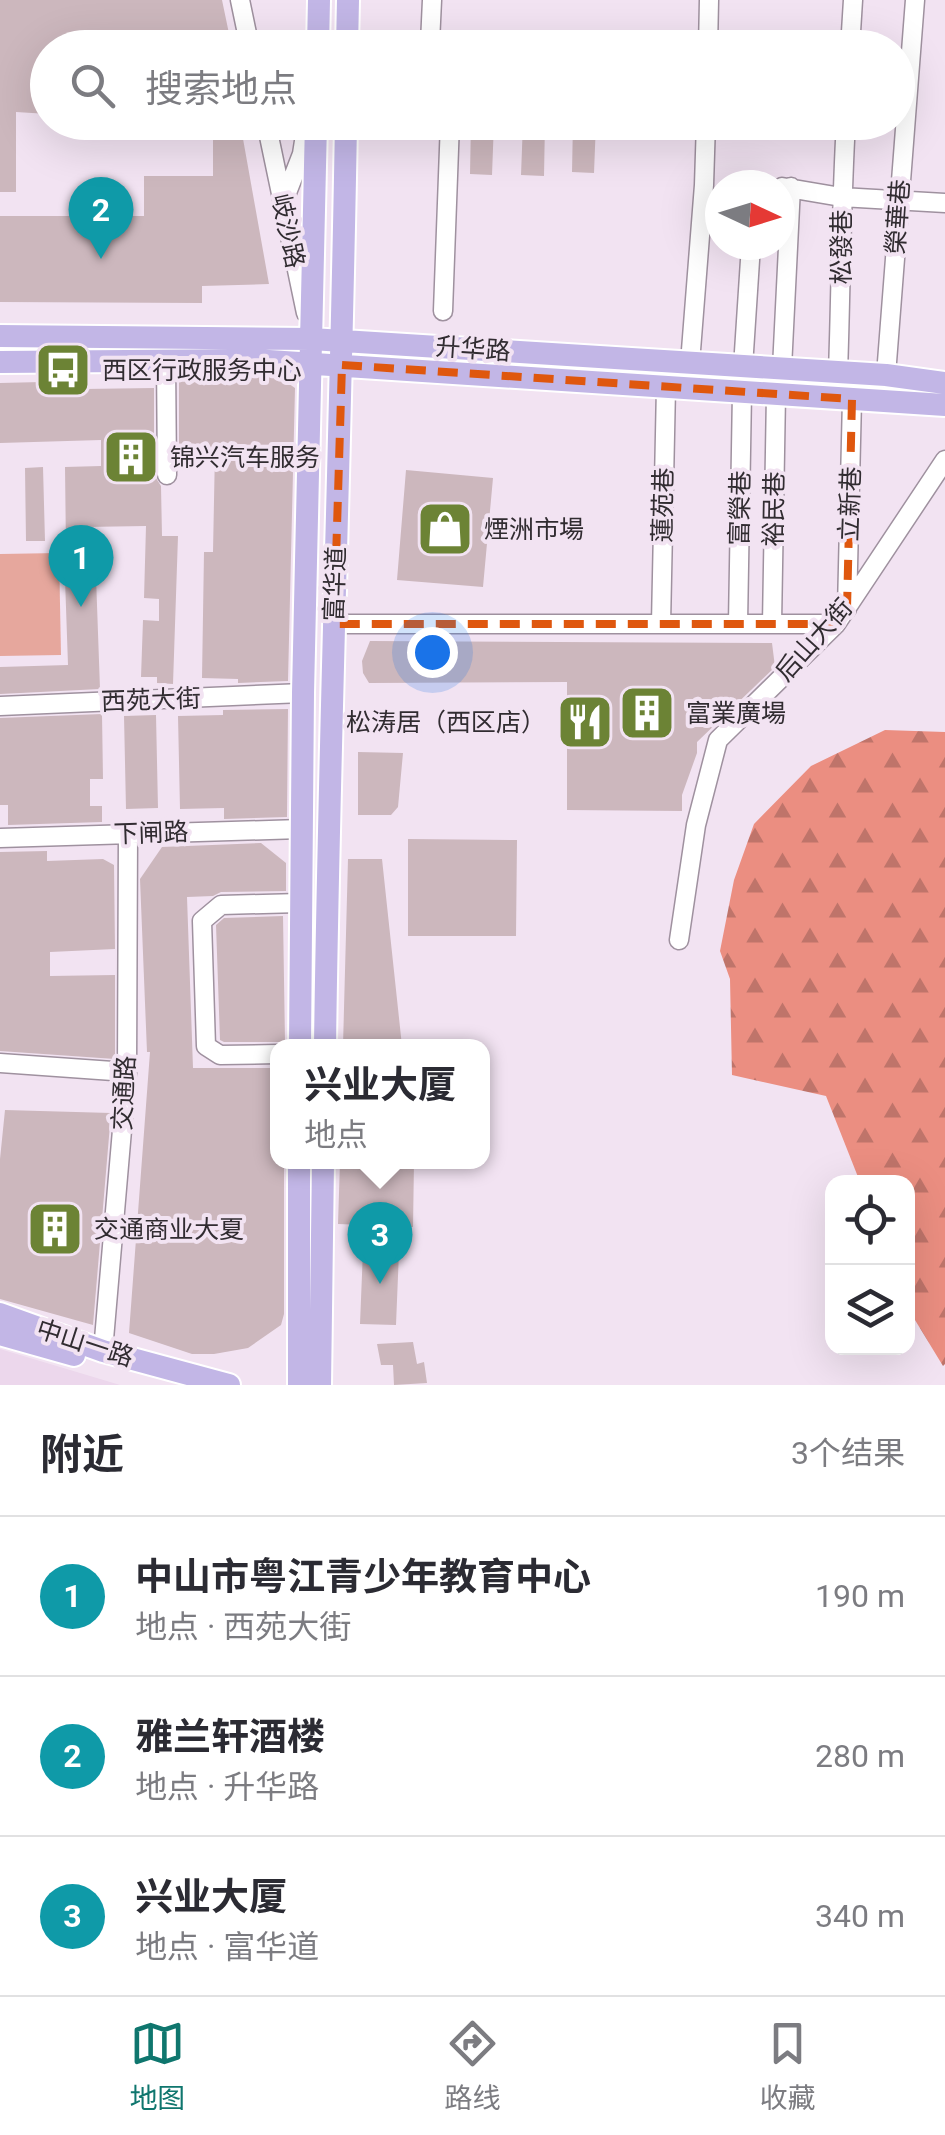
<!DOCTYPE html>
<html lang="zh">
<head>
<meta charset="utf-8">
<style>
	body { margin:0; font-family:Roboto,"Noto Sans SC",sans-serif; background:#f2f2f3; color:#2b2b33 }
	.controls { position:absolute; right:30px; bottom:30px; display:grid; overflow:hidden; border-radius:20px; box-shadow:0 10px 40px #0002 }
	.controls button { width:90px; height:90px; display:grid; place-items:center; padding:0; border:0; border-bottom:2px solid #e1e1e2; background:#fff; color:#2b2b33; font:50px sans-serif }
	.compass { position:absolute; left:705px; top:170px; width:90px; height:90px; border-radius:50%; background:#fff; box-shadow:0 10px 40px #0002; rotate:94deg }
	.you { position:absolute; left:432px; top:652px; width:35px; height:35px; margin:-25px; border:8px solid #fff; border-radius:50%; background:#1a73e8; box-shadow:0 0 0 15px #1a73e833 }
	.badge { display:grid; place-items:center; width:65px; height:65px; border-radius:50%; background:#0f766e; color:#fff; font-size:32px; font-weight:700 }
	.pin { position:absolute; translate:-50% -82px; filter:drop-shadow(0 2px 5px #0008) }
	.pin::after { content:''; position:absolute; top:52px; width:35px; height:30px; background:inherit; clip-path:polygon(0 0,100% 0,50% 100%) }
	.popup { position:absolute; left:270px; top:1039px; width:220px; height:130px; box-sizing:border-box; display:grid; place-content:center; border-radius:20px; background:#fff; filter:drop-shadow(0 2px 8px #0005); font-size:32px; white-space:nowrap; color:#7c7c81 }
	.popup b { font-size:38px; color:#2b2b33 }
	.popup::after { content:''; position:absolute; left:50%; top:100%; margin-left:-20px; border:20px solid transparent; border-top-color:#fff }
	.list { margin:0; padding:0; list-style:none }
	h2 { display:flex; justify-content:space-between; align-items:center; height:130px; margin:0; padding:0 40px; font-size:42px }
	h2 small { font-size:32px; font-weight:400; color:#7c7c81 }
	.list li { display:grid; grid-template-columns:65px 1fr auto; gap:30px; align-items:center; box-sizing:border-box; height:160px; padding:0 40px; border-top:2px solid #e1e1e2 }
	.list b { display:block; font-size:38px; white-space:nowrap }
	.list p { margin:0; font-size:32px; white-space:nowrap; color:#7c7c81 }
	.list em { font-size:32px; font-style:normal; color:#7c7c81 }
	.icon { flex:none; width:55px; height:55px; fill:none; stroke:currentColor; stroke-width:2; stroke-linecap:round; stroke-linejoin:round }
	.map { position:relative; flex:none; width:945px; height:1385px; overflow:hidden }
	.search { position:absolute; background:#fff; box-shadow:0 10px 40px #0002; left:30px; right:30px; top:30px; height:110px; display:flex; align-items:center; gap:25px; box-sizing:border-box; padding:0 35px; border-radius:55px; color:#7c7c81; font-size:38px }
	.sheet { height:610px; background:#fff }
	nav { display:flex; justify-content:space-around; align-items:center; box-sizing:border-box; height:140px; border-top:2px solid #e1e1e2; background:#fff; font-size:28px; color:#7c7c81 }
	nav a { display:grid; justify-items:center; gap:5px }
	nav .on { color:#0f766e }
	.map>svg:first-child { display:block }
	.built { fill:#ecd7ec }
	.forest { fill:url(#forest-firs) }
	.green { fill:#e6a79d }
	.building { fill:#ccb7bd }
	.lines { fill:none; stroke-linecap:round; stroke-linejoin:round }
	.minor-casing { stroke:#9f919f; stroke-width:21 }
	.major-casing { stroke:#fff; stroke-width:26 }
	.minor { stroke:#fff; stroke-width:18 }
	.major { stroke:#c2b6e6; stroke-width:22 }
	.marked { fill:none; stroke:#df570e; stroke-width:8; stroke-dasharray:20 12; stroke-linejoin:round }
	.labels { text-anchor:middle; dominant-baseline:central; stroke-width:8; stroke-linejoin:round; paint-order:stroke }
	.street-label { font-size:25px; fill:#312c31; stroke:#f2e3f2 }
	.poi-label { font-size:25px; fill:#312c31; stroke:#f2e3f2; text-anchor:start }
</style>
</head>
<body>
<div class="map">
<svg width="945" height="1385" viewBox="0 0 945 1385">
	<defs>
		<pattern id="forest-firs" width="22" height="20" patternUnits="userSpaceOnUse" patternTransform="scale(2.5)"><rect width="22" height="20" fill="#eb8e81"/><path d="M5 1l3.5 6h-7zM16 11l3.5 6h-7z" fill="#bf746a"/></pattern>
	</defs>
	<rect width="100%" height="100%" fill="#f2e3f2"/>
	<path class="built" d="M 0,1349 L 120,1385 L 0,1385 Z"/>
	<path class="forest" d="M 885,730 L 945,732 L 945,1364 L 943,1366 L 915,1320 L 908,1301 L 908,1182 L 860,1182 L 826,1096 L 732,1075 L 730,979 L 720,951 L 734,880 L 754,824 L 811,766 Z"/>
	<path class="green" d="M 59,553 L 61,655 L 0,656 L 0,554 Z"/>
	<path class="building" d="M 0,0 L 222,0 L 232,48 L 48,48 L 48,114 L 16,112 L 16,192 L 0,192 Z
		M 213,122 L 240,122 L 269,284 L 202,286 L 202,303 L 0,302 L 0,216 L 144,216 L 144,176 L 213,176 Z
		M 471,122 L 494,122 L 492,175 L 470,174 Z
		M 523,122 L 545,122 L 544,176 L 521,175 Z
		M 573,122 L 596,122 L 594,173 L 572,172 Z
		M 253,375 L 279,377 L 295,388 L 288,681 L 238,683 L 238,679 L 202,678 L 204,552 L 213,552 L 215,450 L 179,449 L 179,376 Z
		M 84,381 L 84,389 L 154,388 L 154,475 L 161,486 L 162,536 L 178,536 L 173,684 L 157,683 L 157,677 L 141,677 L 143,620 L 159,621 L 159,599 L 144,598 L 146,526 L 85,527 L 85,549 L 95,549 L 100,689 L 0,694 L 0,667 L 68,665 L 64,550 L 66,550 L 65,467 L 101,466 L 101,440 L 0,443 L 0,383 Z
		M 43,467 L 45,541 L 26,541 L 25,468 Z
		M 406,470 L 493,478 L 483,587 L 397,580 Z
		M 370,641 L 772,643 L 775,667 L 697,742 L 697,753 L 682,795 L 682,811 L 567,810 L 567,682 L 369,683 L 363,673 L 362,661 Z
		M 288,709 L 287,817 L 224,819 L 224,808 L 180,809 L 178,716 L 223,715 L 223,710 Z
		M 102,714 L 103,779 L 90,779 L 90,806 L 102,806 L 102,822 L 8,825 L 8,805 L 0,805 L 0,718 Z
		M 156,715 L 158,808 L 126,809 L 124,716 Z
		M 358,752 L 403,753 L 398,807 L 391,815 L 358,815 Z
		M 408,839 L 517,840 L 516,936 L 408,936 Z
		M 261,843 L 286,863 L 286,891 L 221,892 L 213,896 L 187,897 L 193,1068 L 278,1068 L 278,1162 L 284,1162 L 284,1314 L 281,1325 L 248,1348 L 214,1354 L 192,1354 L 129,1333 L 150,1052 L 147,1052 L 140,879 L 162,847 Z
		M 47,851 L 47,861 L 103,859 L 114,865 L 115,949 L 50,952 L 50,976 L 115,975 L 115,1059 L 0,1051 L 0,852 Z
		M 348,859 L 382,859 L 402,1046 L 343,1046 Z
		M 283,916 L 285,1042 L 224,1042 L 220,1040 L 216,925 L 224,918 Z
		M 5,1110 L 111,1113 L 93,1325 L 0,1299 L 0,1159 Z
		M 340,1162 L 414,1162 L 413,1227 L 400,1227 L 396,1325 L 360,1324 L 364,1225 L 338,1224 Z
		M 413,1342 L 417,1364 L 424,1362 L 427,1383 L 394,1385 L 393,1365 L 381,1365 L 377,1344 Z"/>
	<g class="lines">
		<g class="minor-casing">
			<path id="minor" d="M 240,0 L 250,48
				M 432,0 L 430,43 L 615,48
				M 708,48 L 709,0
				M 850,48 L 853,0
				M 266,122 L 306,313
				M 782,187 L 841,197 L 945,203
				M 283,203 L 302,154 L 307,122
				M 443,311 L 450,122
				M 166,360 L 167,475
				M 690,363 L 704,185 L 706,122
				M 743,367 L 751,245
				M 782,368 L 791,187
				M 838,372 C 841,289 841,206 846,122
				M 886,375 L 915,0
				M 847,609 L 852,399
				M 334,624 L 836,624
				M 661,624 L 666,387
				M 738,624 L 742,392
				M 772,624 L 776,394
				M 0,706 L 303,693
				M 0,838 L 301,829
				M 679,940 L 696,825 L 718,740 L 836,624 L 945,460
				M 278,1054 L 220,1055 L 206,1046 L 202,921 L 221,905 L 300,903
				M 0,1063 L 127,1072
				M 103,1351 L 127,1072 L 128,833"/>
		</g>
		<g class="major-casing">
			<path id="major" d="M 318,48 L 319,0
				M 347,48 L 348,0
				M 0,336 L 311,339 L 886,375 L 945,383
				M 0,362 L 253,360 L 945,405
				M 300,1046 L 303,693 L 316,122
				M 325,1046 C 329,738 341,431 346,122
				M 0,1314 L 103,1351 L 229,1385
				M 0,1334 L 74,1355
				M 299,1385 L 299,1162
				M 320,1385 L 323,1162"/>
		</g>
		<use href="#minor" class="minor"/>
		<use href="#major" class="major"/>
	</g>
	<path class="marked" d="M 342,365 L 852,399 L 847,609 L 836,624 L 334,624 Z"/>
	<defs>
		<g id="bus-square" transform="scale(2.875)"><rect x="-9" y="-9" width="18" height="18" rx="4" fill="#6c8335" stroke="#f2e3f2"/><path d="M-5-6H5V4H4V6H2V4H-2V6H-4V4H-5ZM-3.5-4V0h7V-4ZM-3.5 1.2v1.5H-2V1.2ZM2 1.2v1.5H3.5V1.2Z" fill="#fff"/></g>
		<g id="building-square" transform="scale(2.875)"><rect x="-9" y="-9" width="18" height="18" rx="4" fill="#6c8335" stroke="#f2e3f2"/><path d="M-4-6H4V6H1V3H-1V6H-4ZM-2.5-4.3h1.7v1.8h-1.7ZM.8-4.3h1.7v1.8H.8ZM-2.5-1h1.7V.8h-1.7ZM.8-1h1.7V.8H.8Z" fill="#fff"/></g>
		<g id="shop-square" transform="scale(2.875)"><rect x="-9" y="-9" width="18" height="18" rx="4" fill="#6c8335" stroke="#f2e3f2"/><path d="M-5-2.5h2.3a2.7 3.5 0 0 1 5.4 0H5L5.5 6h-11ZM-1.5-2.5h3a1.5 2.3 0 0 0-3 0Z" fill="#fff"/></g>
		<g id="restaurant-square" transform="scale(2.875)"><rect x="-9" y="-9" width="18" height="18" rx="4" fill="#6c8335" stroke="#f2e3f2"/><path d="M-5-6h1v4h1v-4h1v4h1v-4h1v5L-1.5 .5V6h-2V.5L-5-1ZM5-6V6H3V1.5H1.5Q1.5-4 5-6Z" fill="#fff"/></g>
	</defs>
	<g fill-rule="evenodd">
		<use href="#bus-square" x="63" y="370"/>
		<use href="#building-square" x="131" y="457"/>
		<use href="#shop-square" x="445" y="529"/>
		<use href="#building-square" x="647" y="713"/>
		<use href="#restaurant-square" x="585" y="722"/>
		<use href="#building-square" x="55" y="1229"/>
	</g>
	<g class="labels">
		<g class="street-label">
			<text transform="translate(898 217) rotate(-86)">榮華巷</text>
			<text transform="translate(288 231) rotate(78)">岐沙路</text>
			<text transform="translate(841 247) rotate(-90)">松發巷</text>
			<text transform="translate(473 349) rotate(4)">升华路</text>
			<text transform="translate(850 504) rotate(-88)">立新巷</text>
			<text transform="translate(663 505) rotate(-89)">蓮苑巷</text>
			<text transform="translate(740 508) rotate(-89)">富榮巷</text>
			<text transform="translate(774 509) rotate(-89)">裕民巷</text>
			<text transform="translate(335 584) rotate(-88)">富华道</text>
			<text transform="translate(814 640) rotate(-48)">后山大街</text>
			<text transform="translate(151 700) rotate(-2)">西苑大街</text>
			<text transform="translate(151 833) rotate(-2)">下闸路</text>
			<text transform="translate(124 1093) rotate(-87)">交通路</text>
			<text transform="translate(85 1343) rotate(18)">中山一路</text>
		</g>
		<g class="poi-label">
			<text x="102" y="370">西区行政服务中心</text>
			<text x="170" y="457">锦兴汽车服务</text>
			<text x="484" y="529">煙洲市場</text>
			<text x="686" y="713">富業廣場</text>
			<text x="546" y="722" text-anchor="end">松涛居（西区店）</text>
			<text x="94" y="1229">交通商业大夏</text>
		</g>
	</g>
</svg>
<div class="controls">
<button><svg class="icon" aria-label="locate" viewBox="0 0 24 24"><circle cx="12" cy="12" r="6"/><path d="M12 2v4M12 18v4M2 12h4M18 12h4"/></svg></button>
<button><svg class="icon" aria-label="layers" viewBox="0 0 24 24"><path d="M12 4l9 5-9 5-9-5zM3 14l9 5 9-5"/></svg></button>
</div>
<svg class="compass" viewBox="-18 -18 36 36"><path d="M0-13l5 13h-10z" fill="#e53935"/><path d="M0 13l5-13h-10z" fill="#7c7c81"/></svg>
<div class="you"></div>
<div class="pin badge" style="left:81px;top:607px;background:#0f9aa8">1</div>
<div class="pin badge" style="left:101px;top:259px;background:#0f9aa8">2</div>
<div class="pin badge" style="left:380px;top:1284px;background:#0f9aa8">3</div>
<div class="popup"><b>兴业大厦</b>地点</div>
<div class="search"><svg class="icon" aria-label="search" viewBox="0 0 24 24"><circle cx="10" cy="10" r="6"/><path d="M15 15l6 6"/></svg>搜索地点</div>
</div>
<section class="sheet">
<h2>附近<small>3个结果</small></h2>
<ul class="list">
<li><span class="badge" style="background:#0f9aa8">1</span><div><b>中山市粤江青少年教育中心</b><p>地点 · 西苑大街</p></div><em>190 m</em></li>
<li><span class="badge" style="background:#0f9aa8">2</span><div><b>雅兰轩酒楼</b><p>地点 · 升华路</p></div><em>280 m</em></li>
<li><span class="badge" style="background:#0f9aa8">3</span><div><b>兴业大厦</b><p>地点 · 富华道</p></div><em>340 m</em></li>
</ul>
</section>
<nav>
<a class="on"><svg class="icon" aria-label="map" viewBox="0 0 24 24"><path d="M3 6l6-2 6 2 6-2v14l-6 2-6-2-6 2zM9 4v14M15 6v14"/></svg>地图</a>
<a><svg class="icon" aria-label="directions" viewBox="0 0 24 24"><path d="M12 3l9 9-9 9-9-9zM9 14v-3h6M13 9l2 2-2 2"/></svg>路线</a>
<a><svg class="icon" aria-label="saved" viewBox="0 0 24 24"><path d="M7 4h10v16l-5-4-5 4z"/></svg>收藏</a>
</nav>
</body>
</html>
